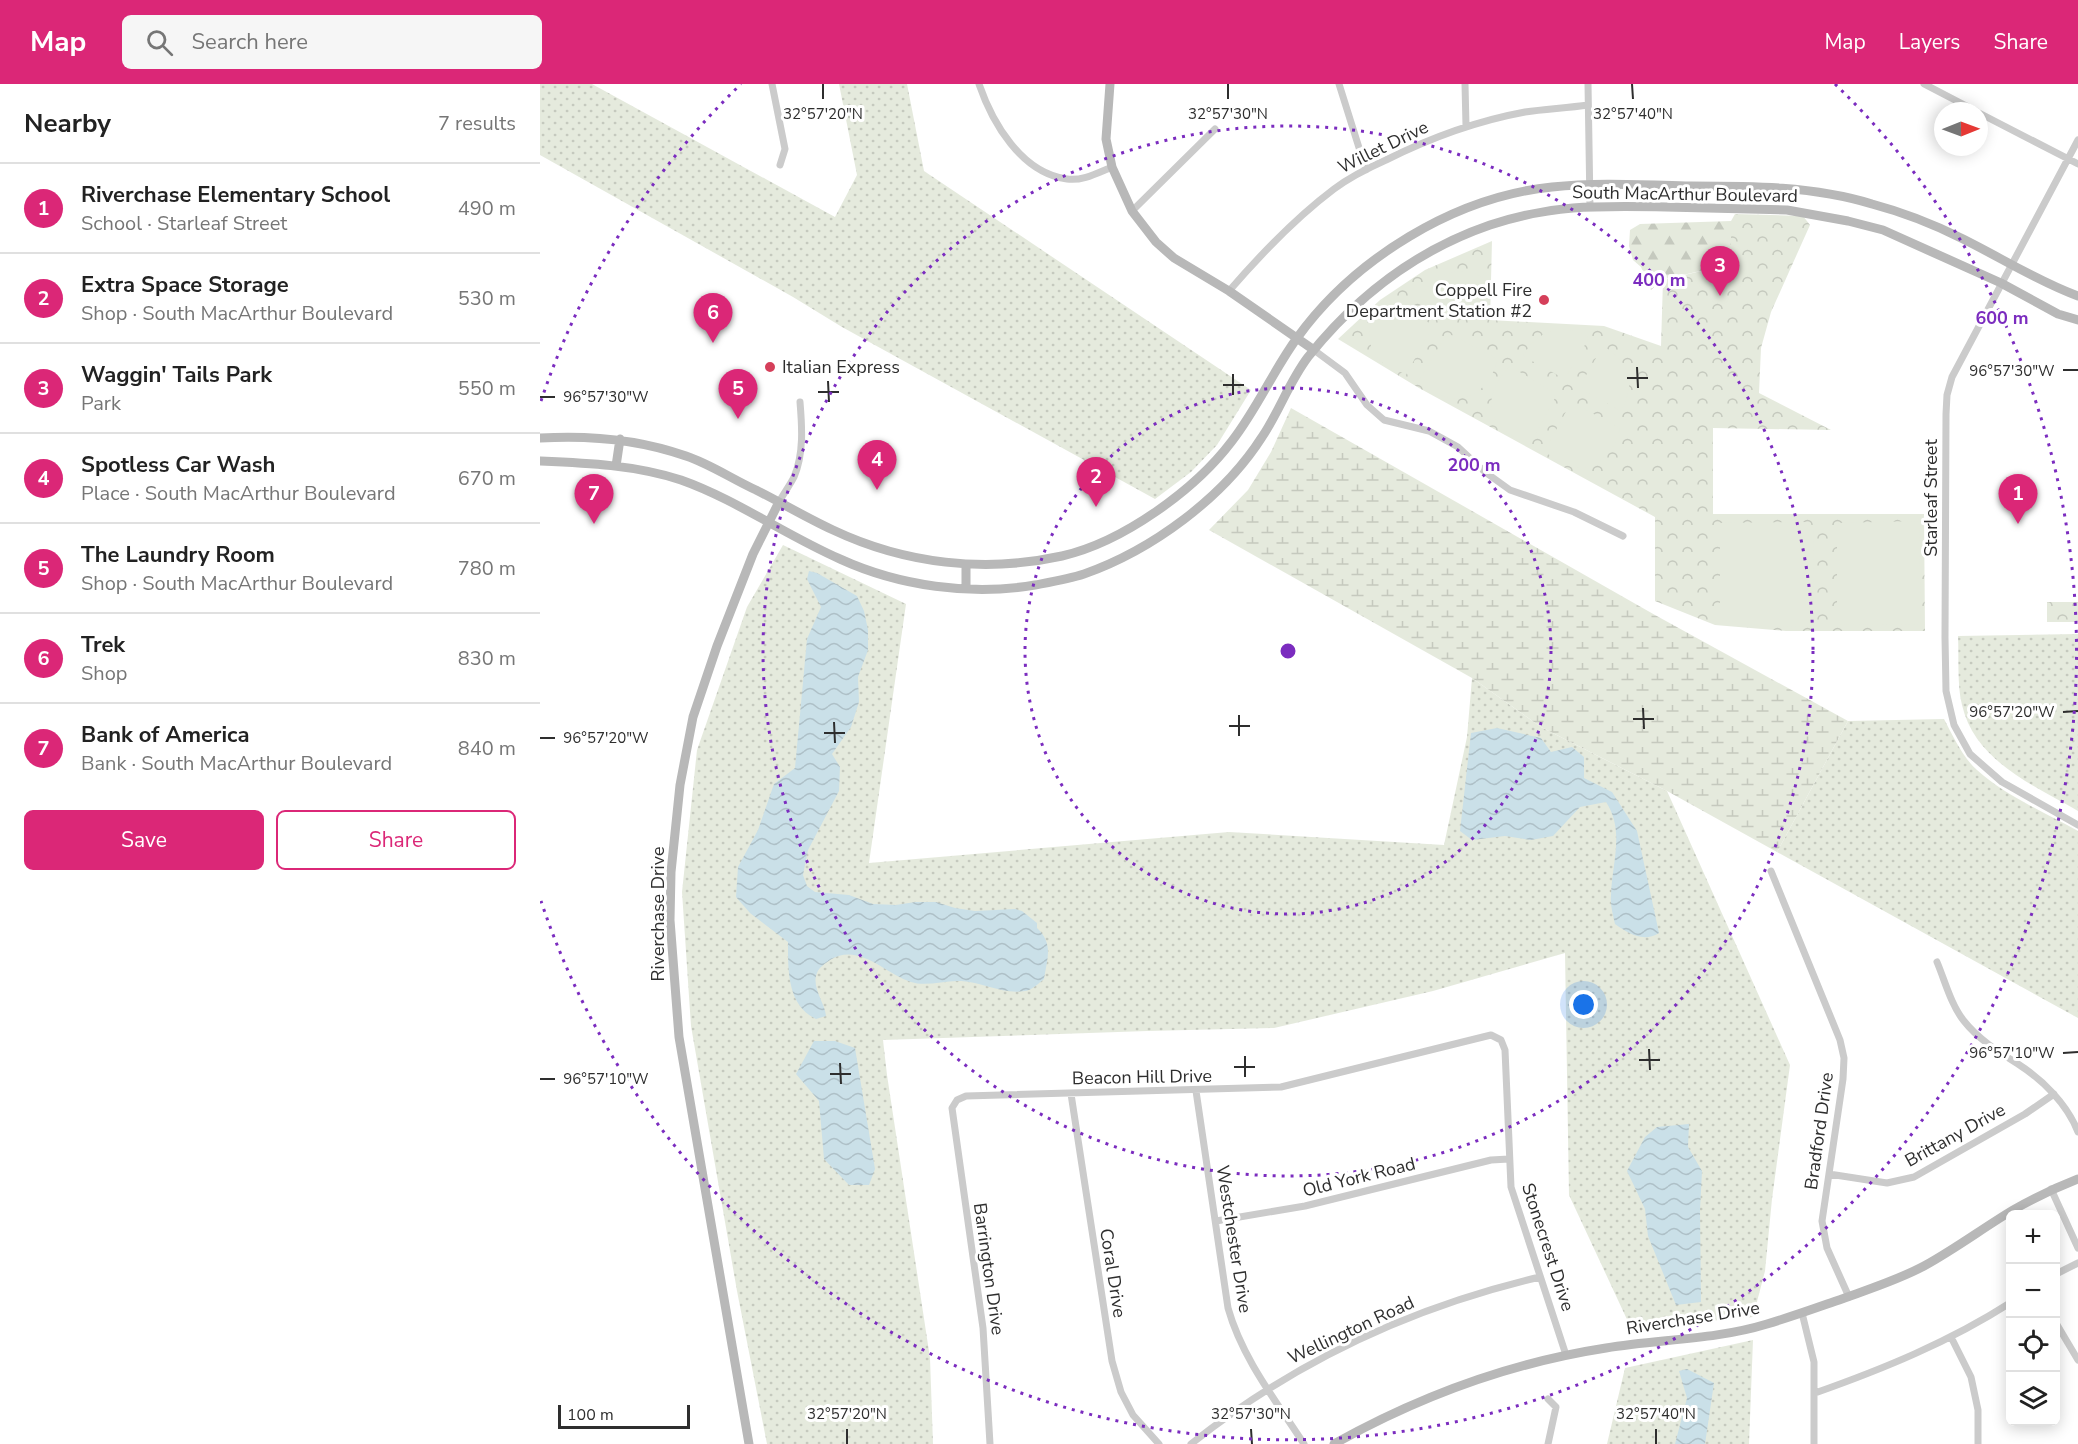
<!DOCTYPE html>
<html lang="en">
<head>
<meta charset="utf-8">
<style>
	body { margin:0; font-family:"Nunito Sans",sans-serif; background:#f6f6f6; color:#222 }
	.controls { position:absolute; right:18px; bottom:18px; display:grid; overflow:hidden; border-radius:9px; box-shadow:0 3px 15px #0003 }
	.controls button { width:54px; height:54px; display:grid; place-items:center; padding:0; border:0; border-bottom:2px solid #e0e0e0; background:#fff; color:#222; font:30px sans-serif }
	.compass { position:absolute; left:1394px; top:18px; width:54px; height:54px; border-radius:50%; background:#fff; box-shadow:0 3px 15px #0003; rotate:89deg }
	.scale { position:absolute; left:18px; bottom:15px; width:132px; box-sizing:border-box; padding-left:6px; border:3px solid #2e2e2e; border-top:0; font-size:16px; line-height:21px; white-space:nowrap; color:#2e2e2e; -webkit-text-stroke:4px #fff; paint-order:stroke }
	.you { position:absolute; left:1044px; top:921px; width:21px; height:21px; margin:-15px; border:4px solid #fff; border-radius:50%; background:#1a73e8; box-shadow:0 0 0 9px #1a73e833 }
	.badge { display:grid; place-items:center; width:39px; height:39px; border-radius:50%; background:#db2777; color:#fff; font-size:20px; font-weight:700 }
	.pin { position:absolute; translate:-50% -50px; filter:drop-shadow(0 2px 3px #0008) }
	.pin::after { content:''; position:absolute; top:32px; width:21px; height:18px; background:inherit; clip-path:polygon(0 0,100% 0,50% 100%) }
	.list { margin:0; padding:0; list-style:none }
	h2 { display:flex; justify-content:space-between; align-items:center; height:78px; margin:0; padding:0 24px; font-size:26px }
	h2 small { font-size:20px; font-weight:400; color:#767676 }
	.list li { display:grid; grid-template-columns:39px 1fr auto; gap:18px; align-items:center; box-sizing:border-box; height:90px; padding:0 24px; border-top:2px solid #e0e0e0 }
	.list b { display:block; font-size:22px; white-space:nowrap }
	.list p { margin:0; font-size:20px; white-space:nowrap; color:#767676 }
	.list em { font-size:20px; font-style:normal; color:#767676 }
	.actions { display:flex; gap:12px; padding:18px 24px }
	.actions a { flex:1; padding:14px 0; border:2px solid #db2777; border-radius:9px; text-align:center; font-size:21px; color:#db2777 }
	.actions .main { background:#db2777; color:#fff }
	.icon { flex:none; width:33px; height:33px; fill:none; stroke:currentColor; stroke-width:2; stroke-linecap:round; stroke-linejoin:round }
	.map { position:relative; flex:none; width:1538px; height:1360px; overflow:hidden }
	header { display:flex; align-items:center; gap:36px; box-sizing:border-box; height:84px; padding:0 30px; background:#db2777; color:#fff }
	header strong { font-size:28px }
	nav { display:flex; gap:33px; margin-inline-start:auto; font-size:21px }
	.search { width:420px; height:54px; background:#f6f6f6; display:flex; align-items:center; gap:15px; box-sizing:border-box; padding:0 21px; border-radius:9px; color:#767676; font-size:22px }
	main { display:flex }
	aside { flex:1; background:#fff }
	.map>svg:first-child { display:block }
	.grass { fill:url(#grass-dots) }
	.forest { fill:url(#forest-firs) }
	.wetland { fill:url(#wetland-marsh) }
	.park { fill:url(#park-crowns) }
	.pitch { fill:#e5eadd }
	.water { fill:url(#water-waves) }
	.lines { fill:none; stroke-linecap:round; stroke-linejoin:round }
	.street { stroke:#cbcbcb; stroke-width:7 }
	.secondary { stroke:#b8b8b8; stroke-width:9 }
	.ticks { fill:none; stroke:#2e2e2e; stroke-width:2 }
	.ring { fill:none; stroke:#7b2cbf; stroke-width:3; stroke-dasharray:3 6 }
	.poi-dot { fill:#d53f5a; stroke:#fff; stroke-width:2 }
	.labels { text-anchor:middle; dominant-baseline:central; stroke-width:6; stroke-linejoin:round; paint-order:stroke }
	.street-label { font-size:18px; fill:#2e2e2e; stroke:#fff }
	.poi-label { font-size:18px; fill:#2e2e2e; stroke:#fff; text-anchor:end }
	.ticks-label { font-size:15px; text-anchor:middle; fill:#2e2e2e; stroke:#fff; stroke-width:6; stroke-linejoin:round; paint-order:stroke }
	.centre { fill:#7b2cbf; stroke:#fff; stroke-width:3 }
	.ring-label { font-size:18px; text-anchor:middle; font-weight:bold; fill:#7b2cbf; stroke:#fff; stroke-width:6; stroke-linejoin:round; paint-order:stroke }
</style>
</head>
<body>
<header>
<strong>Map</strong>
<div class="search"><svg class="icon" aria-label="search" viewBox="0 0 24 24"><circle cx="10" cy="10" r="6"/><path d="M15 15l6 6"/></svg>Search here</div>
<nav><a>Map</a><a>Layers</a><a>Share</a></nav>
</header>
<main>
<aside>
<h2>Nearby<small>7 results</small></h2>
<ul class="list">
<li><span class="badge">1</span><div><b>Riverchase Elementary School</b><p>School · Starleaf Street</p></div><em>490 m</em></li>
<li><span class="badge">2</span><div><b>Extra Space Storage</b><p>Shop · South MacArthur Boulevard</p></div><em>530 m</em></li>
<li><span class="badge">3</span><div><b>Waggin' Tails Park</b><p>Park</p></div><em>550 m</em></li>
<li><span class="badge">4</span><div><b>Spotless Car Wash</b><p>Place · South MacArthur Boulevard</p></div><em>670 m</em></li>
<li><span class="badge">5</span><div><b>The Laundry Room</b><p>Shop · South MacArthur Boulevard</p></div><em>780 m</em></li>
<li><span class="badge">6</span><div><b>Trek</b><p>Shop</p></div><em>830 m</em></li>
<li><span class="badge">7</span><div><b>Bank of America</b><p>Bank · South MacArthur Boulevard</p></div><em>840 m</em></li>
</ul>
<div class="actions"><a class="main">Save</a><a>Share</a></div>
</aside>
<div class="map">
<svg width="1538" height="1360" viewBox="0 0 1538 1360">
	<defs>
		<pattern id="grass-dots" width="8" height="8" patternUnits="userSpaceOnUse" patternTransform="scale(1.5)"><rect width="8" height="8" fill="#e5eadd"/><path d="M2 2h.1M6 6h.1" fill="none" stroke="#c5c9be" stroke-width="1.8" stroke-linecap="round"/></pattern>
		<pattern id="forest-firs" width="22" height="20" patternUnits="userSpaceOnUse" patternTransform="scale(1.5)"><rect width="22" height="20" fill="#e5eadd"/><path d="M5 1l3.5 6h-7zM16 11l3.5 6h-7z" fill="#c5c9be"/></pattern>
		<pattern id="wetland-marsh" width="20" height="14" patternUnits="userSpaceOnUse" patternTransform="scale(1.5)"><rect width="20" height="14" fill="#e5eadd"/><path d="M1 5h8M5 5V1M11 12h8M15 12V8" fill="none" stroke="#c5c9be"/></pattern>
		<pattern id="park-crowns" width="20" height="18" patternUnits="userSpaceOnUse" patternTransform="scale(1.5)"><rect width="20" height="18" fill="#e5eadd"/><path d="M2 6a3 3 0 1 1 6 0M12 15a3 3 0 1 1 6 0" fill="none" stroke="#c5c9be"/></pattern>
		<pattern id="water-waves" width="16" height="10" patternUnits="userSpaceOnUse" patternTransform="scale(1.5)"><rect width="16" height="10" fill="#cae0e8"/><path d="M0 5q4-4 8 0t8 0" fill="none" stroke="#aec0c7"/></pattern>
	</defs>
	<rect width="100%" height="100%" fill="#fff"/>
	<path class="grass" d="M 0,0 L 52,0 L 295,133 L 317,91 L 299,0 L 367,0 L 384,87 L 711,306 L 677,361 L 651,388 L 615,415 L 302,243 L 253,213 L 0,71 Z
		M 243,461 L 366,520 L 329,779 L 689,748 L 904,761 L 927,653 L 932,594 L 1001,643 L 1127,707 L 1250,981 L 1232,1115 L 1225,1187 L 1213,1233 L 1091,1244 L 1029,1111 L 1025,869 L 893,907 L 734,944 L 607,947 L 343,956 L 347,991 L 390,1274 L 393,1360 L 227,1360 L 197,1207 L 151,942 L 142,808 L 157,666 L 207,523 Z
		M 1538,550 L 1538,727 C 1493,701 1435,677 1422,621 C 1417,602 1419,572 1418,552 Z
		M 1404,635 C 1413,652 1423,674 1437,686 C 1466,712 1504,728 1538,747 L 1538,934 L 1237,768 L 1308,637 Z
		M 1213,1256 L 1209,1360 L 1067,1360 L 1085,1284 Z"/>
	<path class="forest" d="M 1191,137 L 1191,180 L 1121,196 L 1111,206 L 1101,183 L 1093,176 L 1089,162 L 1090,146 L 1100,140 Z"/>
	<path class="wetland" d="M 751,324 L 1115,531 L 1308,637 L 1237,768 L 1127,707 L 1001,643 L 932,594 L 669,446 L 708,406 L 731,368 Z"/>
	<path class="park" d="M 1195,130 L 1263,132 L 1270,141 L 1231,228 L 1221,264 L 1219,309 L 1291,346 L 1173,344 L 1173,430 L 1384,430 L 1385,547 L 1246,547 L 1175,541 L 1115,517 L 1115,433 L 879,304 L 798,255 L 840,216 L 885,186 L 952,157 L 950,236 L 1064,242 L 1121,262 L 1123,196 L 1191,180 L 1191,137 Z
		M 1507,518 L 1538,518 L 1538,538 L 1507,538 Z"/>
	<path class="pitch" d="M 921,187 L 934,189 L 945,195 L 923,234 L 917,236 L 880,214 C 890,197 901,189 921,187 Z
		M 846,214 L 889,239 L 891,245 L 866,291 C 860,287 851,285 845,281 C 821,263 827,232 846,214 Z
		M 1018,245 C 1030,245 1039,247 1049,254 L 1027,291 L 1021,293 L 983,272 C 992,257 1001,249 1018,245 Z
		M 912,251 L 957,275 C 953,301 930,321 903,312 C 894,309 886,303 878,298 L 905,253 Z
		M 1063,262 C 1091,279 1096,298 1081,327 L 1043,306 L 1041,300 Z
		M 970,282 L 1013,308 L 1015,314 L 990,360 C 981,356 971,352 964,346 C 941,325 953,300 970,282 Z
		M 1035,320 L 1080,344 C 1075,370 1052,393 1024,380 C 1017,377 1011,371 1004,368 L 1029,322 Z
		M 1379,437 L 1381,541 L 1297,540 L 1297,444 L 1299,439 Z
		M 1269,438 L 1274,444 L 1273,543 L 1224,542 L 1180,536 L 1180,439 Z"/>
	<path class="water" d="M 269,487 L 277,489 L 317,512 L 324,527 L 328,546 L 328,566 L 318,593 L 319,618 L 311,643 L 292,670 L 300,683 L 299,707 L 268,766 L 263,791 L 267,802 L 275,808 L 309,811 L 333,820 L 356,821 L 375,818 L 396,818 L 415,824 L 435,827 L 475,825 L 482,827 L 497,839 L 497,844 C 514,860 507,875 504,895 C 498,900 492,906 485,907 C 464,911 442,898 421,897 C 405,896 386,903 371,898 C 345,890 319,858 290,876 C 286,879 279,883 277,889 C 271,903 285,919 286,932 L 276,935 C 247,921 248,886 248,858 L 210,829 L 196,813 L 198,783 L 218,746 L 234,700 L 255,684 L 267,555 L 281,523 L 267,495 Z
		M 957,644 L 1001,654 L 1011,668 L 1032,663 L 1044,673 L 1044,694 L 1072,708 L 1097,747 L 1119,849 C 1103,859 1088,849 1075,840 C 1073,831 1070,821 1071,811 C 1072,778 1085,747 1066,718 L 1040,723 L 1013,752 L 991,756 L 965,752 L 932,756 L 920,747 L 931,649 Z
		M 274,957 L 295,957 L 315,964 L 335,1085 L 329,1101 L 309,1101 L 284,1075 L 279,1017 L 256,990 Z
		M 1149,1040 L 1148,1063 L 1162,1087 L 1160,1126 L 1161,1218 L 1136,1221 L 1108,1152 L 1105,1125 L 1087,1087 L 1105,1053 L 1117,1043 Z
		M 1147,1285 L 1174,1299 L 1165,1360 L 1135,1360 L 1147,1314 L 1139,1287 Z"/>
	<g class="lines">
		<path class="street" d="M 232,0 L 245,65 L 240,81
			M 439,0 C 452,38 481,89 527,95 C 543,97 557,89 572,83
			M 799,0 L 826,86
			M 925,0 L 926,42
			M 1048,0 L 1050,122
			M 1384,0 L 1436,27
			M 1439,29 L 1538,80
			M 1538,56 L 1412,293 L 1407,311 L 1406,330 L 1405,553 L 1406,607 L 1414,641 L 1430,670 L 1462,698 L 1538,741
			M 592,127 L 675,45
			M 689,207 C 721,170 754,135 794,105 C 810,93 828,84 846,76 C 890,54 936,37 985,28 C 1006,25 1027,24 1048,21
			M 774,266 L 805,289 L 827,321 L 844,336 L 889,347 L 918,363 L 945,388 L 970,406 L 1034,428 L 1083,452
			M 239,418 C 244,409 250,401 254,393 C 264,370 262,342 260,318
			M 1231,787 L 1300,956 L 1304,974 L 1303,995 L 1282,1137 L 1287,1164 L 1309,1213
			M 1397,878 C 1405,897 1411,921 1424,937 C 1438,955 1459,968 1478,980 C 1503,996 1527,1020 1538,1048
			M 656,1007 L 688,1224 C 702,1274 736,1317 764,1360
			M 531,1010 L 572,1277 L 581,1308 L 593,1331 L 619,1360
			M 1289,1090 L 1347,1099 L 1374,1093 L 1485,1030 L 1514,1010
			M 1511,1105 L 1538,1164
			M 676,1137 L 765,1122 L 951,1076 L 969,1075
			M 1516,1190 L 1538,1179
			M 1262,1229 L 1274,1278 L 1274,1360
			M 1516,1239 L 1538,1276
			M 1411,1253 L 1431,1293 L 1438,1326 L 1438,1360
			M 1275,1309 C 1343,1285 1409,1258 1470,1219
			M 1008,1315 L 1016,1323 L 1008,1360
			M 450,1360 L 443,1244 L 412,1024 L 417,1016 L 426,1012 L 741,1003 L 951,951 L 961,956 L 965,966 L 971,1103 L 1026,1271
			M 651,1360 C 754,1278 872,1223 1000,1193"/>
		<path class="secondary" d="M 570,0 L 566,55 L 572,83 L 592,127 L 616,158 L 634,174 L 689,207 L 774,266
			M 0,354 C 50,351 98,355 146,372 C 170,380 192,395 216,406 C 242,419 267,434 293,446 C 365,480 445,489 522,472 C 583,458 655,406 692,357 C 717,325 733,287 757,254 C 814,175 914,113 1012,103 C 1058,98 1105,101 1151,102 C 1211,102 1274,102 1332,120 C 1362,128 1393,140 1421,154 C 1460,173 1497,197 1538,212
			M 0,377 C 47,379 95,381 141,396 C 195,415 247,452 300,475 C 359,502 431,512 495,501 C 511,498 529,495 544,490 C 612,466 683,414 722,353 C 739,328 749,298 768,273 C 816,213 877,166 950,141 C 1013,120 1061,122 1126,123 C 1167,124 1207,125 1247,126 L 1308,137 L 1343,146 L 1461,199 L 1518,230 L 1538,236
			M 76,382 L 80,355
			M 426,481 L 426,504
			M 209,1360 L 139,953 L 130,836 L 131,788 L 140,701 L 153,633 L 177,562 L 213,470 L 239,418
			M 794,1360 C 880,1312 969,1279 1066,1264 C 1120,1255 1175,1256 1227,1240 C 1251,1233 1273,1225 1296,1217 C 1326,1206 1356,1197 1384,1182 C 1415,1165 1443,1144 1473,1126 C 1494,1114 1515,1104 1538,1095"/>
	</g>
	<path class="ticks" d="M 283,0 L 283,15M 688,0 L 688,15M 1092,0 L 1093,15M 1097,283 L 1098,304M 1523,286 L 1538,286M 693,290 L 693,311M 1087,294 L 1108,294M 288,297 L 289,318M 683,301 L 704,301M 278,308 L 299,308M 0,313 L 15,313M 1103,624 L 1104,645M 1523,628 L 1538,627M 699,631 L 699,652M 1093,635 L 1114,635M 294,638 L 295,659M 689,642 L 710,642M 284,649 L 305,649M 0,654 L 15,654M 1109,965 L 1110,986M 1523,969 L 1538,968M 705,972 L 705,993M 1099,976 L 1120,976M 300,979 L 301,1000M 694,983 L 715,983M 290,990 L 311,990M 0,995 L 15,995M 307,1345 L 307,1360M 711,1345 L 712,1360M 1116,1345 L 1116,1360"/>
	<g class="ring">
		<circle cx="748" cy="567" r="263"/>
		<circle cx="748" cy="567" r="525"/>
		<path d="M1 317A788 788 0 0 1 201 0M1295 0A788 788 0 1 1 1 817"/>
	</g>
	<g class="poi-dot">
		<circle cx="1004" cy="216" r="6"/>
		<circle cx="230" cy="283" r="6"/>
	</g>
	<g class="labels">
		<g class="street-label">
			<text transform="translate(843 63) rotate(-26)">Willet Drive</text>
			<text transform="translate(1145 110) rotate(1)">South MacArthur Boulevard</text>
			<text transform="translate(1391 414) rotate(-90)">Starleaf Street</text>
			<text transform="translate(118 830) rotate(-90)">Riverchase Drive</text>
			<text transform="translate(602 993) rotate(-1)">Beacon Hill Drive</text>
			<text transform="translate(1279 1047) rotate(-82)">Bradford Drive</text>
			<text transform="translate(1415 1051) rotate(-29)">Brittany Drive</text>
			<text transform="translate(819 1093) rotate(-14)">Old York Road</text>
			<text transform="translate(694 1155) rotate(81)">Westchester Drive</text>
			<text transform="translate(1008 1163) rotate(72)">Stonecrest Drive</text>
			<text transform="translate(449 1185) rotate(82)">Barrington Drive</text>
			<text transform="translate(573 1189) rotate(81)">Coral Drive</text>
			<text transform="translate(1153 1234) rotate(-9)">Riverchase Drive</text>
			<text transform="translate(811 1246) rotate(-25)">Wellington Road</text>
		</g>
		<g class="poi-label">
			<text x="992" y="206">Coppell Fire<tspan x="992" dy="21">Department Station #2</tspan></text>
			<text x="242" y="283" text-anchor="start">Italian Express</text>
		</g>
	</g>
	<g class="ticks-label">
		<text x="283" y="35">32°57'20"N</text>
		<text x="688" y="35">32°57'30"N</text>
		<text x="1093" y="35">32°57'40"N</text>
		<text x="1472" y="292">96°57'30"W</text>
		<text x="66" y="318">96°57'30"W</text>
		<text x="1472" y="633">96°57'20"W</text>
		<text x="66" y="659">96°57'20"W</text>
		<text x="1472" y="974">96°57'10"W</text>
		<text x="66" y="1000">96°57'10"W</text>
		<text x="307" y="1335">32°57'20"N</text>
		<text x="711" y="1335">32°57'30"N</text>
		<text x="1116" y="1335">32°57'40"N</text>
	</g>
	<circle cx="748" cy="567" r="9" class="centre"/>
	<g class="ring-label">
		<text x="1119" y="202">400 m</text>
		<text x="1462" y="240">600 m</text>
		<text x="934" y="387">200 m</text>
	</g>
</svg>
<div class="controls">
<button>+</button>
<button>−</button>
<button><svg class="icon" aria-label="locate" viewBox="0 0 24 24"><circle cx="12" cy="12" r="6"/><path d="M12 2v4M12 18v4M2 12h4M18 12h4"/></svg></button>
<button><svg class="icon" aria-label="layers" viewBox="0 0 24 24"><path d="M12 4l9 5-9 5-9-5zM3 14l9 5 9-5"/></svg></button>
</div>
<svg class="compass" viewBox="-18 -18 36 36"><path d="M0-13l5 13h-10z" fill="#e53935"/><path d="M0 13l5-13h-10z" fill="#767676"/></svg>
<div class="scale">100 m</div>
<div class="you"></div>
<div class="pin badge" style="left:1478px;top:440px">1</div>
<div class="pin badge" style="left:556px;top:423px">2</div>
<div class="pin badge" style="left:1180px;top:212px">3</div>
<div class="pin badge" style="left:337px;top:406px">4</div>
<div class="pin badge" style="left:198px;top:335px">5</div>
<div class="pin badge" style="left:173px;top:259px">6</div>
<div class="pin badge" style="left:54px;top:440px">7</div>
</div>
</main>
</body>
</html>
